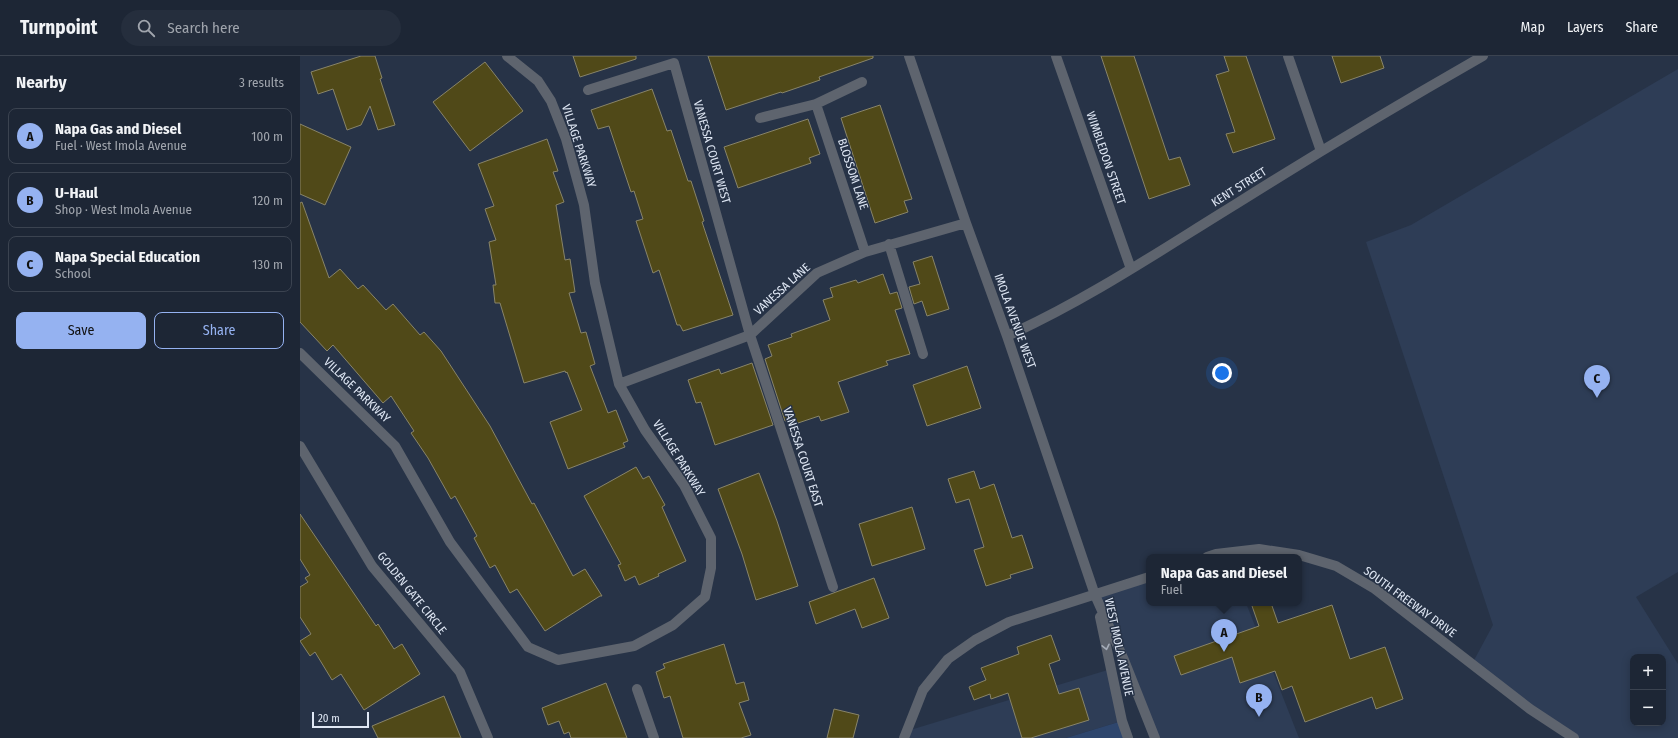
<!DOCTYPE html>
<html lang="en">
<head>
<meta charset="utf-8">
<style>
	body { margin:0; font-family:"Fira Sans Condensed",sans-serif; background:#252e3d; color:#f1f3f6 }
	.controls { position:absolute; right:12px; bottom:12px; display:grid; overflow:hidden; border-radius:8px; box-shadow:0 2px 10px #0003 }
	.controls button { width:36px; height:36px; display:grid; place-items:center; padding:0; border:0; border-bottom:1px solid #3b4350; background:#1d2635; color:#f1f3f6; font:20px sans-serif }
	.scale { position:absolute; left:12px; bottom:10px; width:57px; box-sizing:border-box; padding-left:4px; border:2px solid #dfe7f4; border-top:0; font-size:11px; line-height:14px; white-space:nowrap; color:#dfe7f4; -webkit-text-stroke:3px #273347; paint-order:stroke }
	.you { position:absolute; left:922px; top:317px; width:14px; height:14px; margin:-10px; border:3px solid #fff; border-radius:50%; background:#1a73e8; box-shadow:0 0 0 6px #1a73e833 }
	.badge { display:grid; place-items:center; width:26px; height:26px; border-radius:50%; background:#95b2f1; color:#111; font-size:13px; font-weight:700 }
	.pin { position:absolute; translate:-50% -33px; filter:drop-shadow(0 1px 2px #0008) }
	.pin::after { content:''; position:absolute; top:21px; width:14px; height:12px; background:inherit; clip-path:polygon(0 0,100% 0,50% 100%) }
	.popup { position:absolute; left:846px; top:498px; width:156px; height:52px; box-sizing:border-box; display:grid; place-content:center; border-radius:8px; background:#1d2635; filter:drop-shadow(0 1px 3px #0005); font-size:13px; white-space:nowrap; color:#a0a5ad }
	.popup b { font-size:15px; color:#f1f3f6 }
	.popup::after { content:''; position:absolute; left:50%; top:100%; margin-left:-8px; border:8px solid transparent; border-top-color:#1d2635 }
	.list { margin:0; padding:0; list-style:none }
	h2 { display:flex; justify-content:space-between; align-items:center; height:52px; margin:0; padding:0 16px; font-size:17px }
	h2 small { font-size:13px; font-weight:400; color:#a0a5ad }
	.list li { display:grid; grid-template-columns:26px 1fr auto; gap:12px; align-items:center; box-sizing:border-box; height:56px; margin:0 8px 8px; padding:0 8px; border:1px solid #3b4350; border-radius:8px }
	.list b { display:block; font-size:15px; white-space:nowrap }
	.list p { margin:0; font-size:13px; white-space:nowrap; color:#a0a5ad }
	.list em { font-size:13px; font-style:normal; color:#a0a5ad }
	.actions { display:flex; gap:8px; padding:12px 16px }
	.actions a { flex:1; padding:9px 0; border:1px solid #95b2f1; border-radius:8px; text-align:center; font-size:14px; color:#95b2f1 }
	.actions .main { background:#95b2f1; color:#111 }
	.icon { flex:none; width:22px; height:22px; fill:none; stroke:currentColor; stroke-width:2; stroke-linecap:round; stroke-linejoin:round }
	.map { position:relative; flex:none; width:1378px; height:682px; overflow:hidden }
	header { display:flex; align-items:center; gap:24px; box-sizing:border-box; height:56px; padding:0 20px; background:#1d2635; border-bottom:1px solid #3b4350 }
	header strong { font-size:19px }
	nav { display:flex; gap:22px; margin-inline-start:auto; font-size:14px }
	.search { width:280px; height:36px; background:#252e3d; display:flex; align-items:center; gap:10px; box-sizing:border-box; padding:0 14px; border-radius:22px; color:#a0a5ad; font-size:15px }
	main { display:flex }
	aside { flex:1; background:#1d2635 }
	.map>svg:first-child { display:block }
	.built { fill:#2e3d56; fill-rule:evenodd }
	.green { fill:#2e466d }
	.building { fill:#504918; stroke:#888469 }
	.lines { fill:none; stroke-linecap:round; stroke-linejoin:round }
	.minor { stroke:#5e646e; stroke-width:10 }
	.oneway { stroke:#a5acb8 }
	.labels { text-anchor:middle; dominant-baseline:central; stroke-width:3; stroke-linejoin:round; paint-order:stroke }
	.street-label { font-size:12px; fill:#dfe7f4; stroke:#273347 }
</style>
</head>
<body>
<header>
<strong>Turnpoint</strong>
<div class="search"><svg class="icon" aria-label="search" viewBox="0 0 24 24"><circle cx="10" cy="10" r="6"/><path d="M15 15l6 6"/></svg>Search here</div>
<nav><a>Map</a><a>Layers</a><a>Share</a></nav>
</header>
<main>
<aside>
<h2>Nearby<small>3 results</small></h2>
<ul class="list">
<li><span class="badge">A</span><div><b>Napa Gas and Diesel</b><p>Fuel · West Imola Avenue</p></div><em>100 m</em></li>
<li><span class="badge">B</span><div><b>U-Haul</b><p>Shop · West Imola Avenue</p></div><em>120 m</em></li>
<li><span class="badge">C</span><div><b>Napa Special Education</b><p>School</p></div><em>130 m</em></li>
</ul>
<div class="actions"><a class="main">Save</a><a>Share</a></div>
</aside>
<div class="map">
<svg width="1378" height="682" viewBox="0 0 1378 682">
	<rect width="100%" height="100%" fill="#273347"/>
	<path class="built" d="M 1378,13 L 1378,516 L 1336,541 L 1378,608 L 1378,682 L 1274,682 L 1172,608 L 1193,569 L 1066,186 L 1111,169 ZM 1333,601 L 1363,601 L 1363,667 L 1333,667 Z
		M 849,521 L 849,547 L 946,547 L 999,682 L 854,682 L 795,539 Z
		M 811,613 L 822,665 L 766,682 L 604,682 L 607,675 Z"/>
	<path class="green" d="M 822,665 L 828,682 L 766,682 Z"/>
	<path class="building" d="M 61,0 L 75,0 L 82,22 L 80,23 L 95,69 L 78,74 L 70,50 L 61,69 L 47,74 L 33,33 L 18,38 L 11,16 Z
		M 273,0 L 336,0 L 336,3 L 280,21 Z
		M 408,0 L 573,0 L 573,2 L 519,21 L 520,24 L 482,37 L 481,36 L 426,54 Z
		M 801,0 L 834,0 L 869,104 L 880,101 L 890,129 L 849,143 Z
		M 924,0 L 946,0 L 975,83 L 933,97 L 926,78 L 935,76 L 916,19 L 929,15 Z
		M 1032,0 L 1080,0 L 1084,12 L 1041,27 Z
		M 185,6 L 223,55 L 170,95 L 133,46 Z
		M 352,33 L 367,75 L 371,74 L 388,125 L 391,125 L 404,165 L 402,166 L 433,259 L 383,275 L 380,269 L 377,269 L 359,214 L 353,217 L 336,165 L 343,163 L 334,135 L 331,136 L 309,70 L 298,73 L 291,54 Z
		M 580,49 L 612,143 L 604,145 L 608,156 L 575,167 L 541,62 Z
		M 508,63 L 520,98 L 509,102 L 511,107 L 438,132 L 424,91 Z
		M 0,68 L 51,91 L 25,149 L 0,138 Z
		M 247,83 L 258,115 L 253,116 L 264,146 L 256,149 L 265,204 L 270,203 L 275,236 L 269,237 L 281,277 L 286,276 L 295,308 L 290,310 L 308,357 L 316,354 L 328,385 L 323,387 L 325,391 L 268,413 L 250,366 L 282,354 L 267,316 L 266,317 L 265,315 L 224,327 L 200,247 L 195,247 L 193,229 L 196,229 L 189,186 L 196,184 L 185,153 L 194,150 L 178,108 Z
		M 2,146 L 29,222 L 40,213 L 58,233 L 63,229 L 86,254 L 93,248 L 120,279 L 124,276 L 141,295 L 190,370 L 232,448 L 234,447 L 273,520 L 285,513 L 302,540 L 300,540 L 245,575 L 217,533 L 210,537 L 195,509 L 190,512 L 174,482 L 177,480 L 155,440 L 151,443 L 128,402 L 111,377 L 114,375 L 91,340 L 83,347 L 33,289 L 27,295 L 0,266 L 0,147 Z
		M 632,200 L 649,253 L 627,260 L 622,245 L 614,248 L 609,231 L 620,228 L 613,206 Z
		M 583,218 L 590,238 L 597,236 L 602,252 L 595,254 L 610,298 L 586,305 L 588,309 L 538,326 L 549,356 L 521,365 L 519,360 L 495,368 L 493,363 L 485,365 L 465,303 L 472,300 L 468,289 L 492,281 L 491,278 L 530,264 L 523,244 L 533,241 L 530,232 L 556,224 L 558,227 Z
		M 452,307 L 473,369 L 415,389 L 401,346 L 396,347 L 388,324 L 419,313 L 421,318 Z
		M 667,310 L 681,352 L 627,370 L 613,329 Z
		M 336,411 L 343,423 L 349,420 L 365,449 L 362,451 L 386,505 L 358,518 L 359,520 L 339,529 L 335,520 L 325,525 L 318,509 L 321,508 L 284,440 Z
		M 674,415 L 680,433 L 694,428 L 712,482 L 722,479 L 733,512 L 710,519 L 711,522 L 686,530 L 674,494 L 684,491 L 669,443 L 656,447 L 648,423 Z
		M 459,417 L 477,465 L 498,530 L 456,544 L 442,498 L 418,433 Z
		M 612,451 L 625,493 L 572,510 L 559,468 Z
		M 0,458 L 76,570 L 78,568 L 94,593 L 102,588 L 120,618 L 64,654 L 41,618 L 32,624 L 15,596 L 10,600 L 0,585 L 11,578 L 0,561 L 0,531 L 8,526 L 5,522 L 10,519 L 0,503 Z
		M 574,522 L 589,562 L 562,572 L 555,553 L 516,568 L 509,546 Z
		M 951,547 L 971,547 L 978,567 L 1032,549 L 1050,603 L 1085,591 L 1103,643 L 1076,653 L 1072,641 L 1005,666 L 992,630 L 982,634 L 975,615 L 940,627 L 932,601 L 881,619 L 874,600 L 959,570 Z
		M 751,579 L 760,604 L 749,608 L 759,638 L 779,632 L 789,664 L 731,682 L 722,682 L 708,637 L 691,643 L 690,638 L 674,644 L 669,631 L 686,624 L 681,612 L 719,598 L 717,591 Z
		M 424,588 L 436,628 L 444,626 L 449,644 L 439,647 L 451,679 L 441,682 L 383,682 L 370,640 L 364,642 L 356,616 L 365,612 L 363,608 Z
		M 306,627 L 327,682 L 271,682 L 269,676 L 264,678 L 259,665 L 248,669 L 242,652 Z
		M 144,640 L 161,682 L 78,682 L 72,670 Z
		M 534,653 L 559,659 L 553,682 L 527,682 Z"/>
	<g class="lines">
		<path class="minor" d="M 609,0 L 666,167 L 707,280 L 795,539 L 824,604 L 855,682
			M 756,0 L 831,213
			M 988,0 L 1021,95
			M 288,34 L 374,7 L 450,279 L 533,531
			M 516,48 L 565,196
			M 460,62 L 516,48 L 562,26
			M 589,188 L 623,298
			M 707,280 C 787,244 861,194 936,148 C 1017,97 1099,48 1183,0
			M 0,297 L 95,390 L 150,486 L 228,591 L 258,604 L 334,590 L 373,569 L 405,541 L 411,512 L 411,482 L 384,429 L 345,374 L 319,328 L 295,227 L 284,149 L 266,83 L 251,45 L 238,25 L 207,0
			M 319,328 L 450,279 L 517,217 L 565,196 L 666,167
			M 0,390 L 72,510 L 160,616 L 188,682
			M 907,501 L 916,498 L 959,493 L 999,499 L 1036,510 L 1075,533 L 1230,653 L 1274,682
			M 800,561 L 822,665 L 828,682
			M 337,633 L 354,682
			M 604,682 L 623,634 L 648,603 L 675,584 L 709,566 L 849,521"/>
	</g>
	<defs><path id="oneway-chevron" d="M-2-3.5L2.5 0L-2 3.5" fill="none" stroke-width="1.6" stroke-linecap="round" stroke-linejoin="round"/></defs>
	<use class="oneway" href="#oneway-chevron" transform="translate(806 591) rotate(78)"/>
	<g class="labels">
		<g class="street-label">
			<text transform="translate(279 90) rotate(72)">VILLAGE PARKWAY</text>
			<text transform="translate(412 96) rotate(74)">VANESSA COURT WEST</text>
			<text transform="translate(806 102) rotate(71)">WIMBLEDON STREET</text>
			<text transform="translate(553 118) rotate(72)">BLOSSOM LANE</text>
			<text transform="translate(939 131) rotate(-32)">KENT STREET</text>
			<text transform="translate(482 233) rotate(-42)">VANESSA LANE</text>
			<text transform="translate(715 265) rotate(70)">IMOLA AVENUE WEST</text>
			<text transform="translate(57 334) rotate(44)">VILLAGE PARKWAY</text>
			<text transform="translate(503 401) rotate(72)">VANESSA COURT EAST</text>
			<text transform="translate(379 402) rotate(58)">VILLAGE PARKWAY</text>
			<text transform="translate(112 537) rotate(51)">GOLDEN GATE CIRCLE</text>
			<text transform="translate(1110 546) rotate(36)">SOUTH FREEWAY DRIVE</text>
			<text transform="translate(819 591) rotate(78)">WEST IMOLA AVENUE</text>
		</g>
	</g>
</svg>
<div class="controls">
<button>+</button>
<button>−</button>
</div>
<div class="scale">20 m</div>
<div class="you"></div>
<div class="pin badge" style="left:924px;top:596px">A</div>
<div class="popup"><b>Napa Gas and Diesel</b>Fuel</div>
<div class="pin badge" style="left:959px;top:661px">B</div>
<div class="pin badge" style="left:1297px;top:342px">C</div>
</div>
</main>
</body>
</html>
